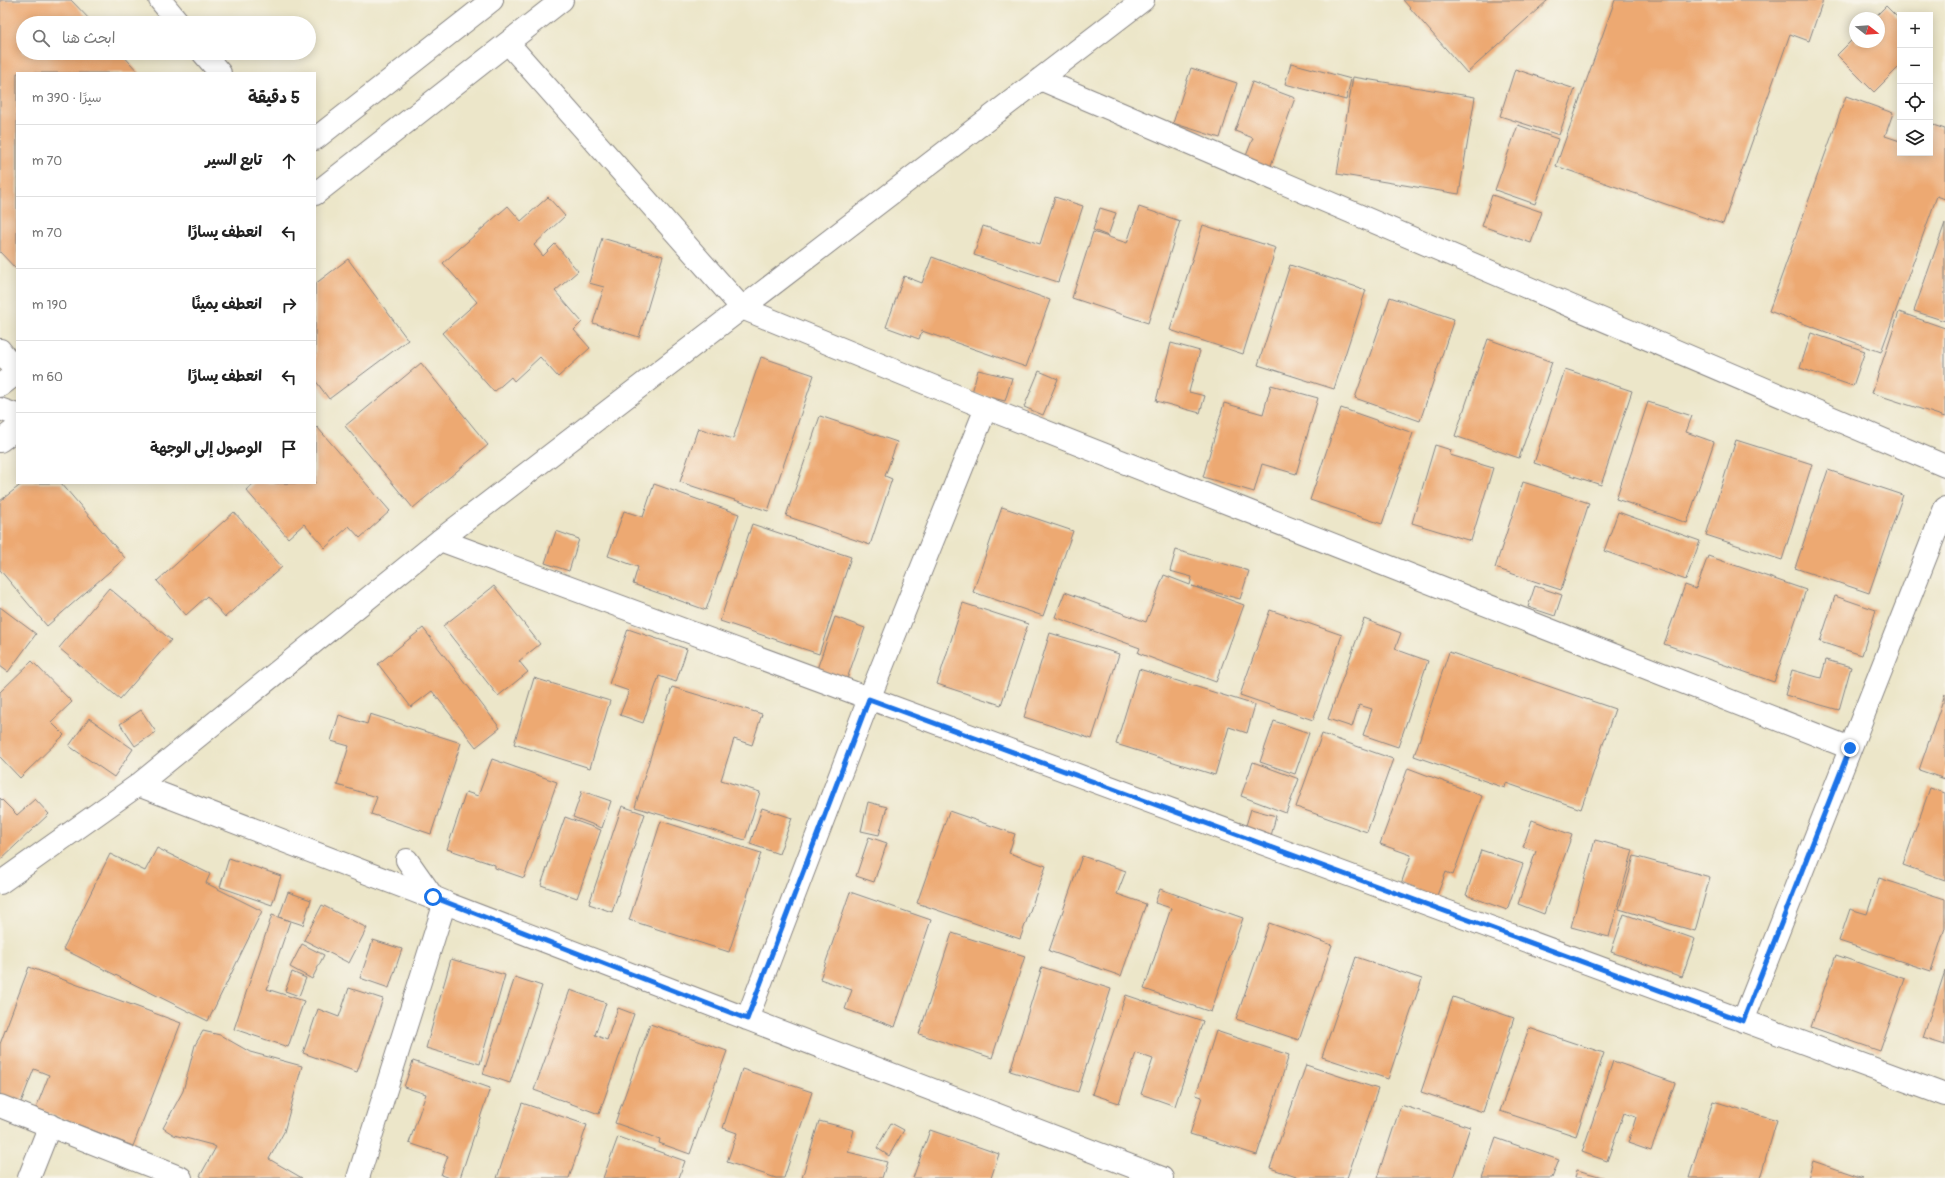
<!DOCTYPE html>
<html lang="ar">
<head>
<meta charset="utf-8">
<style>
	body { margin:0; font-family:Pangolin,"Playpen Sans Arabic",sans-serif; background:#f2f2f2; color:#222; direction:rtl }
	.controls { position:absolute; right:12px; top:12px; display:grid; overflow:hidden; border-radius:0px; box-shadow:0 2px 10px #0003 }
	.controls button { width:36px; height:36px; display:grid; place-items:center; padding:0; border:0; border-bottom:1px solid #e0e0e0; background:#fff; color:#222; font:20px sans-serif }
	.compass { position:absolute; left:1849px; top:12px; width:36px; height:36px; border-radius:50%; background:#fff; box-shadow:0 2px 10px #0003; rotate:107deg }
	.stop { position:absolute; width:12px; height:12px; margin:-9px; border:3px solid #1a73e8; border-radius:50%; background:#fff }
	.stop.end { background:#1a73e8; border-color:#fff; box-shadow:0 1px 4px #0008 }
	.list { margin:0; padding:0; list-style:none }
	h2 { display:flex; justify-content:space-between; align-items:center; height:52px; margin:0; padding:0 16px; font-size:17px }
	h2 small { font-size:13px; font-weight:400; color:#767676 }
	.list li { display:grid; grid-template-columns:26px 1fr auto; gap:12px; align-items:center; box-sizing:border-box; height:72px; padding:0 16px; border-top:1px solid #e0e0e0 }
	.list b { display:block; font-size:15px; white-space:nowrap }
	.list em { font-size:13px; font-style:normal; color:#767676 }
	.icon { flex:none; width:22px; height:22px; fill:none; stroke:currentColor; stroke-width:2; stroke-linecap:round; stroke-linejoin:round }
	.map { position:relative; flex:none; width:1945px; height:1178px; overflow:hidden; direction:ltr }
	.search { position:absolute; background:#fff; box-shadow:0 2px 10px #0003; left:16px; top:16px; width:300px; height:44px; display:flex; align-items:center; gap:10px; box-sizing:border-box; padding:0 14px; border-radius:22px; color:#767676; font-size:15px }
	.panel { position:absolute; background:#fff; box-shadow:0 2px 10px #0003; left:16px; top:72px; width:300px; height:412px; border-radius:0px; direction:rtl }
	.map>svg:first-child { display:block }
	.building { fill:#eda972 }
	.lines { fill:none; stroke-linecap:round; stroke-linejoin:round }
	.minor-casing { stroke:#878482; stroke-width:24 }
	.tertiary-casing { stroke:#878482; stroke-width:24 }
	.minor { stroke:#fff; stroke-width:22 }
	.tertiary { stroke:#fff; stroke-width:22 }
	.route { stroke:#1a73e8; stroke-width:5 }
</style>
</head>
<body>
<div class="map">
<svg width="1945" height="1178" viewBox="0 0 1945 1178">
	<rect width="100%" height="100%" fill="#f7f3e8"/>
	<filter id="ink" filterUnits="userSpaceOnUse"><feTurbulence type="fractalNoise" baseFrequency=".025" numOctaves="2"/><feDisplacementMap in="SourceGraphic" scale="8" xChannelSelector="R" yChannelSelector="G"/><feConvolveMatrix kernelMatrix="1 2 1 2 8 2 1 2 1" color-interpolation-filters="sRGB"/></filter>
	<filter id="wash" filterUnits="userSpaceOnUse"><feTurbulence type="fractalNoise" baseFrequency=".012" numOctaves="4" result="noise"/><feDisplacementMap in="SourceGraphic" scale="16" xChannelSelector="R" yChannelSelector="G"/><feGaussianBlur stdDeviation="0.9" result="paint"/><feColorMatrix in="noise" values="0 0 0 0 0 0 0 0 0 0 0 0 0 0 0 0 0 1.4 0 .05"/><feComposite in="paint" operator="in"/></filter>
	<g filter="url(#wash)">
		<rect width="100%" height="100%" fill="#ece6c9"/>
		<g id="blocks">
			<path class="building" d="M 0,0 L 71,0 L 93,23 L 23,23 L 23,53 L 121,53 L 139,73 L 17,73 L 17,270 L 0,252 Z
				M 1403,0 L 1548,0 L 1467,73 Z
				M 1615,0 L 1823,0 L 1809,41 L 1790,34 L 1723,224 L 1556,166 Z
				M 1886,6 L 1900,20 L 1900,66 L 1874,92 L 1837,55 L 1855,37 L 1855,42 L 1879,42 L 1879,18 L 1874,18 Z
				M 1291,63 L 1351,79 L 1346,100 L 1285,84 Z
				M 1191,68 L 1237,83 L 1220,138 L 1173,123 Z
				M 1515,69 L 1575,89 L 1559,135 L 1500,116 Z
				M 1353,77 L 1475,97 L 1459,194 L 1337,174 Z
				M 1252,82 L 1295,98 L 1269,171 L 1244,161 L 1253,138 L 1235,131 Z
				M 1846,96 L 1893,113 L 1885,136 L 1900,141 L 1900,153 L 1930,153 L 1930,124 L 1945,129 L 1945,199 L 1937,196 L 1881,352 L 1769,311 Z
				M 1518,125 L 1558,139 L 1535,204 L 1495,190 Z
				M 1492,195 L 1542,212 L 1531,243 L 1482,226 Z
				M 548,197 L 565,216 L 534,245 L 543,256 L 555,244 L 578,271 L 555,291 L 582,322 L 574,330 L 590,348 L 558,377 L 540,357 L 514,381 L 511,377 L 494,392 L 442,333 L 477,302 L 443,263 L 508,206 L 521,221 Z
				M 1055,197 L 1083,206 L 1058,282 L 974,255 L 983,226 L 1040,244 Z
				M 1139,207 L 1180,221 L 1148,323 L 1072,298 L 1093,232 L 1127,243 Z
				M 1100,208 L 1116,213 L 1108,236 L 1093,230 Z
				M 1945,223 L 1945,321 L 1914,311 Z
				M 1203,225 L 1276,248 L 1243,354 L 1170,330 Z
				M 602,238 L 663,256 L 639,337 L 593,323 L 604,287 L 589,283 Z
				M 932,257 L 1050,300 L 1026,367 L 922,331 L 919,339 L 886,327 L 904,276 L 922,283 Z
				M 348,259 L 408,340 L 329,399 L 315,380 L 315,284 Z
				M 1290,265 L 1366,290 L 1334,389 L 1258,365 Z
				M 1390,297 L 1454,319 L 1420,421 L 1355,398 Z
				M 1899,312 L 1945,328 L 1945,417 L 1872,393 Z
				M 1811,333 L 1865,351 L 1853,386 L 1800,368 Z
				M 1488,339 L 1552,362 L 1519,458 L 1455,436 Z
				M 1171,343 L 1200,351 L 1189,392 L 1205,396 L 1200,413 L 1156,401 Z
				M 761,357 L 814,375 L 768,511 L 680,482 L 698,428 L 733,439 Z
				M 421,363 L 488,445 L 413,508 L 345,426 Z
				M 1565,369 L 1632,391 L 1601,485 L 1534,463 Z
				M 978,370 L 1012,378 L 1005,401 L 972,393 Z
				M 1039,371 L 1058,379 L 1043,415 L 1024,407 Z
				M 1271,385 L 1318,398 L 1296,474 L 1262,464 L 1254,492 L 1203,477 L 1224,403 L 1263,414 Z
				M 1648,402 L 1692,416 L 1686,432 L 1714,442 L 1687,523 L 1616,499 Z
				M 1341,408 L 1413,433 L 1382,524 L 1310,500 Z
				M 820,416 L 897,442 L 885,476 L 892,479 L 870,545 L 786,516 Z
				M 317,427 L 390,511 L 360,538 L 349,526 L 325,548 L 304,524 L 288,538 L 246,490 L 254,483 L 315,483 L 315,429 Z
				M 1736,440 L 1812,464 L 1782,560 L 1706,535 Z
				M 1435,445 L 1451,450 L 1450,455 L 1493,468 L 1471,541 L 1412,523 Z
				M 1828,470 L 1903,495 L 1869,593 L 1795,568 Z
				M 1523,482 L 1589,503 L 1561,590 L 1495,568 Z
				M 23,483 L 61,483 L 125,558 L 47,626 L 0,570 L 0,501 Z
				M 654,484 L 739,514 L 706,610 L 633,584 L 638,567 L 608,556 L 624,511 L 643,517 Z
				M 1002,507 L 1073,531 L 1043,616 L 973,592 Z
				M 234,512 L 282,567 L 225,617 L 207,596 L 186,615 L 157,581 Z
				M 1618,512 L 1700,541 L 1686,580 L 1604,551 Z
				M 752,524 L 851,557 L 819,654 L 720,621 Z
				M 556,531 L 579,539 L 569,571 L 545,563 Z
				M 1176,550 L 1249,571 L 1240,599 L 1192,586 L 1244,605 L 1216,682 L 1138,653 L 1140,648 L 1055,617 L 1065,592 L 1146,622 L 1164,575 L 1190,585 L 1192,577 L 1170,571 Z
				M 1708,556 L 1806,590 L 1774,682 L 1664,644 L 1685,585 L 1696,589 Z
				M 494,586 L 540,644 L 519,661 L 528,672 L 498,696 L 443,626 Z
				M 1535,586 L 1562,595 L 1555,616 L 1528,607 Z
				M 109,588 L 171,640 L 120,699 L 59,648 Z
				M 1835,596 L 1876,610 L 1862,655 L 1820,642 Z
				M 963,603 L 1028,624 L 1001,705 L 937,684 Z
				M 0,607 L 36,634 L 8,672 L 0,666 Z
				M 1270,610 L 1342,635 L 1313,720 L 1240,695 Z
				M 835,617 L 865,628 L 847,679 L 817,669 Z
				M 1364,619 L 1401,633 L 1395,649 L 1428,661 L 1398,747 L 1363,735 L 1372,709 L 1359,705 L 1352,727 L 1328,719 Z
				M 423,628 L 500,728 L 476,747 L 432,691 L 411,707 L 378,664 Z
				M 628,629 L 687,649 L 676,682 L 659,676 L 643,723 L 620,715 L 629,691 L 609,684 Z
				M 1050,633 L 1119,654 L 1092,739 L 1024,717 Z
				M 1449,652 L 1615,709 L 1581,809 L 1506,783 L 1505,788 L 1414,756 Z
				M 1826,660 L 1851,667 L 1839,710 L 1785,695 L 1792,670 L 1821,678 Z
				M 32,661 L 72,702 L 51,722 L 64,735 L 20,778 L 0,757 L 0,692 Z
				M 1139,669 L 1255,705 L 1247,733 L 1229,727 L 1215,775 L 1116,744 Z
				M 534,678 L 610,701 L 590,768 L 514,744 Z
				M 672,687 L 762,714 L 752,745 L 734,739 L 721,780 L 760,792 L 745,840 L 635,807 Z
				M 1945,694 L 1945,779 L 1919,770 Z
				M 141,710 L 156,732 L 135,746 L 120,724 Z
				M 370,714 L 461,743 L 431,834 L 371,814 L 377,797 L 337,785 L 349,746 L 331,741 L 339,715 L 367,724 Z
				M 89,718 L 133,749 L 114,777 L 69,746 Z
				M 1274,721 L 1309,733 L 1295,774 L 1260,762 Z
				M 1322,734 L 1393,759 L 1367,832 L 1296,807 Z
				M 492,759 L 557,782 L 524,878 L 495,868 L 495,865 L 447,849 L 466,792 L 478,796 Z
				M 1253,762 L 1299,779 L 1286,813 L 1241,796 Z
				M 1408,768 L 1482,796 L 1453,875 L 1446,872 L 1436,898 L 1401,884 L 1411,855 L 1380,844 Z
				M 1930,788 L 1945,793 L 1945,880 L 1903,865 Z
				M 582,791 L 611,801 L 602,828 L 573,817 Z
				M 0,798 L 17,815 L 35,799 L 49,814 L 0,860 Z
				M 868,802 L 887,807 L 879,835 L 861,831 Z
				M 622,806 L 645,814 L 612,912 L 589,904 Z
				M 762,808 L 792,818 L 779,854 L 750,844 Z
				M 1251,809 L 1276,816 L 1270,840 L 1244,832 Z
				M 949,811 L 1015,834 L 1009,853 L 1046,866 L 1020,939 L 917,903 Z
				M 565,817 L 601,830 L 577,898 L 541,885 Z
				M 1532,820 L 1572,835 L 1544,914 L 1518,904 L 1536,851 L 1523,847 Z
				M 661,821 L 761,853 L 729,952 L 629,920 Z
				M 869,837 L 887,843 L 874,882 L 856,876 Z
				M 1595,840 L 1633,850 L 1609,937 L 1571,927 Z
				M 157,848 L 210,874 L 206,883 L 262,911 L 208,1021 L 63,949 L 110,854 L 145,871 Z
				M 1481,850 L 1523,864 L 1507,910 L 1466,895 Z
				M 1082,856 L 1126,871 L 1117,894 L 1146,904 L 1121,976 L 1049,951 Z
				M 1634,856 L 1710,877 L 1695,931 L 1619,909 Z
				M 229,858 L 281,876 L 272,905 L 220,887 Z
				M 1879,878 L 1945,899 L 1945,928 L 1931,971 L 1839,941 L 1850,909 L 1867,914 Z
				M 1160,889 L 1243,918 L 1211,1012 L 1144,989 L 1171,908 L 1155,903 Z
				M 288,892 L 311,900 L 303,925 L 279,917 Z
				M 850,892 L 931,920 L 895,1027 L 845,1009 L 852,990 L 820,979 Z
				M 322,905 L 367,928 L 349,963 L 304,940 Z
				M 1624,914 L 1695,939 L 1682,977 L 1611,952 Z
				M 272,915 L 290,921 L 267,989 L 304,1001 L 288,1047 L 234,1029 Z
				M 1269,923 L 1332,945 L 1299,1040 L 1236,1019 Z
				M 952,933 L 1025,956 L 992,1058 L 919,1034 Z
				M 373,940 L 402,949 L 389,988 L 360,978 Z
				M 302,944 L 324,955 L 312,979 L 290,967 Z
				M 1836,955 L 1905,979 L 1880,1051 L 1811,1027 Z
				M 1356,957 L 1422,979 L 1388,1079 L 1322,1057 Z
				M 451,959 L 505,975 L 480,1064 L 426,1048 Z
				M 29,967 L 181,1023 L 133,1146 L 36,1108 L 49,1075 L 34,1069 L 20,1105 L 0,1097 L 0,1044 Z
				M 1042,967 L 1111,989 L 1078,1092 L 1010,1071 Z
				M 1945,971 L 1945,1045 L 1923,1038 Z
				M 292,972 L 306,978 L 299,996 L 285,991 Z
				M 515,977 L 542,986 L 510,1083 L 483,1074 Z
				M 349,988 L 383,999 L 357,1072 L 303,1053 L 318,1009 L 339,1017 Z
				M 570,990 L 606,1003 L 595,1035 L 607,1040 L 618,1008 L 634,1014 L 599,1114 L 534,1090 Z
				M 1126,995 L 1203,1021 L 1175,1106 L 1141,1094 L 1153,1059 L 1136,1053 L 1119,1103 L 1092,1094 Z
				M 1453,997 L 1514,1018 L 1483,1112 L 1421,1092 Z
				M 650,1024 L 727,1051 L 690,1154 L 659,1143 L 660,1139 L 615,1123 Z
				M 1529,1028 L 1604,1053 L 1576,1136 L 1500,1111 Z
				M 203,1031 L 220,1035 L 250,1052 L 302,1066 L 284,1132 L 269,1159 L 302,1178 L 204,1178 L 200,1176 L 216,1147 L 212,1145 L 174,1135 L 163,1128 L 183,1091 L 195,1045 Z
				M 1216,1031 L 1289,1055 L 1257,1155 L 1190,1134 L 1202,1097 L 1196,1095 Z
				M 413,1061 L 490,1088 L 460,1178 L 449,1178 L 441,1175 L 448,1156 L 409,1143 L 426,1094 L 404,1087 Z
				M 1613,1061 L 1675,1083 L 1651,1151 L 1628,1143 L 1636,1117 L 1624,1113 L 1607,1161 L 1582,1152 Z
				M 1306,1065 L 1378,1089 L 1347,1178 L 1299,1178 L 1270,1168 Z
				M 742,1069 L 812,1092 L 784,1178 L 776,1178 L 727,1162 L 737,1133 L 723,1128 Z
				M 1713,1101 L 1777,1120 L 1760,1178 L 1689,1178 Z
				M 522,1103 L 587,1125 L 569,1178 L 497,1178 Z
				M 1401,1105 L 1470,1127 L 1453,1178 L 1377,1178 Z
				M 819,1121 L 854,1130 L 848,1152 L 887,1162 L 882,1178 L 802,1178 Z
				M 891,1123 L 904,1130 L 889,1156 L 877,1148 Z
				M 930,1130 L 999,1154 L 991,1178 L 913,1178 Z
				M 618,1137 L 685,1161 L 679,1178 L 603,1178 Z
				M 1496,1138 L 1559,1160 L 1552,1178 L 1482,1178 Z
				M 1813,1161 L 1863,1178 L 1808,1178 Z
				M 1577,1170 L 1606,1178 L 1575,1178 Z"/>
		</g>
	</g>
	<g filter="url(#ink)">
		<use href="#blocks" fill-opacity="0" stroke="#878482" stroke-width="1"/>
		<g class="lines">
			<g class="minor-casing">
				<path id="minor" d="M 160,0 L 179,23
					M 508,43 L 742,308 L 986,408 L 1850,748
					M 203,53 L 220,73
					M 1040,79 L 1945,466
					M 440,540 L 1945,1095
					M 138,785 L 1162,1178
					M 0,883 L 138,785 L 440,540 L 1143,0
					M 747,1019 L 869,699 L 986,408
					M 1743,1021 L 1945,508
					M 0,1106 L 181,1178
					M 29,1178 L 50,1125
					M 358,1178 L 445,902 L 433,897 L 407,860"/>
			</g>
			<g class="tertiary-casing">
				<path id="tertiary" d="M 315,139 L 492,0
					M 315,194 L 562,0
					M 0,350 L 17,372
					M 0,386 L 17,373
					M 0,409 L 17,415
					M 0,441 L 17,428"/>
			</g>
			<use href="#minor" class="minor"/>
			<use href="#tertiary" class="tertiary"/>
		</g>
	</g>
	<g class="lines" filter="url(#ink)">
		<path class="route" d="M 433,897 L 747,1019 L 869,699 L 1743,1021 L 1850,748"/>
	</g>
</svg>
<div class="controls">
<button>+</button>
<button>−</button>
<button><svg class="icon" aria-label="locate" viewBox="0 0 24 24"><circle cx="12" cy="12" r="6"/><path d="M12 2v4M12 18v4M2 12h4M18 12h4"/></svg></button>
<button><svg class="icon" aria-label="layers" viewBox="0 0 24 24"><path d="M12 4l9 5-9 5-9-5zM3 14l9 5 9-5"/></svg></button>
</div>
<svg class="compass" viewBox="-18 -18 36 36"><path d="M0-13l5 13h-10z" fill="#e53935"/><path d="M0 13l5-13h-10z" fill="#767676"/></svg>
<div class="stop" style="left:433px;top:897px"></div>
<div class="stop end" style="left:1850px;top:748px"></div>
<div class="search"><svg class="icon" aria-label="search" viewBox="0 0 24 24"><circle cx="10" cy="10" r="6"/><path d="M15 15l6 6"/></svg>ابحث هنا</div>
<section class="panel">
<h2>5 دقيقة<small>سيرًا · 390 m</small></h2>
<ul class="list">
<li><svg class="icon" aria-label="ahead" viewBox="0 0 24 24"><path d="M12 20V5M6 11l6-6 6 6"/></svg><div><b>تابع السير</b></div><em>70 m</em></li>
<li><svg class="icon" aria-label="left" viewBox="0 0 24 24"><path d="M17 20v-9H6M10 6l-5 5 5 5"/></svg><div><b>انعطف يسارًا</b></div><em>70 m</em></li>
<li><svg class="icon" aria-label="right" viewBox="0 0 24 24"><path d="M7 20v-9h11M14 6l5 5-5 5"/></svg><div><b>انعطف يمينًا</b></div><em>190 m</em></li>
<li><svg class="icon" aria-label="left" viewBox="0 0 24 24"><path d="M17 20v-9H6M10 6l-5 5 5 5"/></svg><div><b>انعطف يسارًا</b></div><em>60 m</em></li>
<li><svg class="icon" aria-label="arrive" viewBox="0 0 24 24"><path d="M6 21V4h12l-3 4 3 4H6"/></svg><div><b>الوصول إلى الوجهة</b></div></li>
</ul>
</section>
</div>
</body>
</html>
